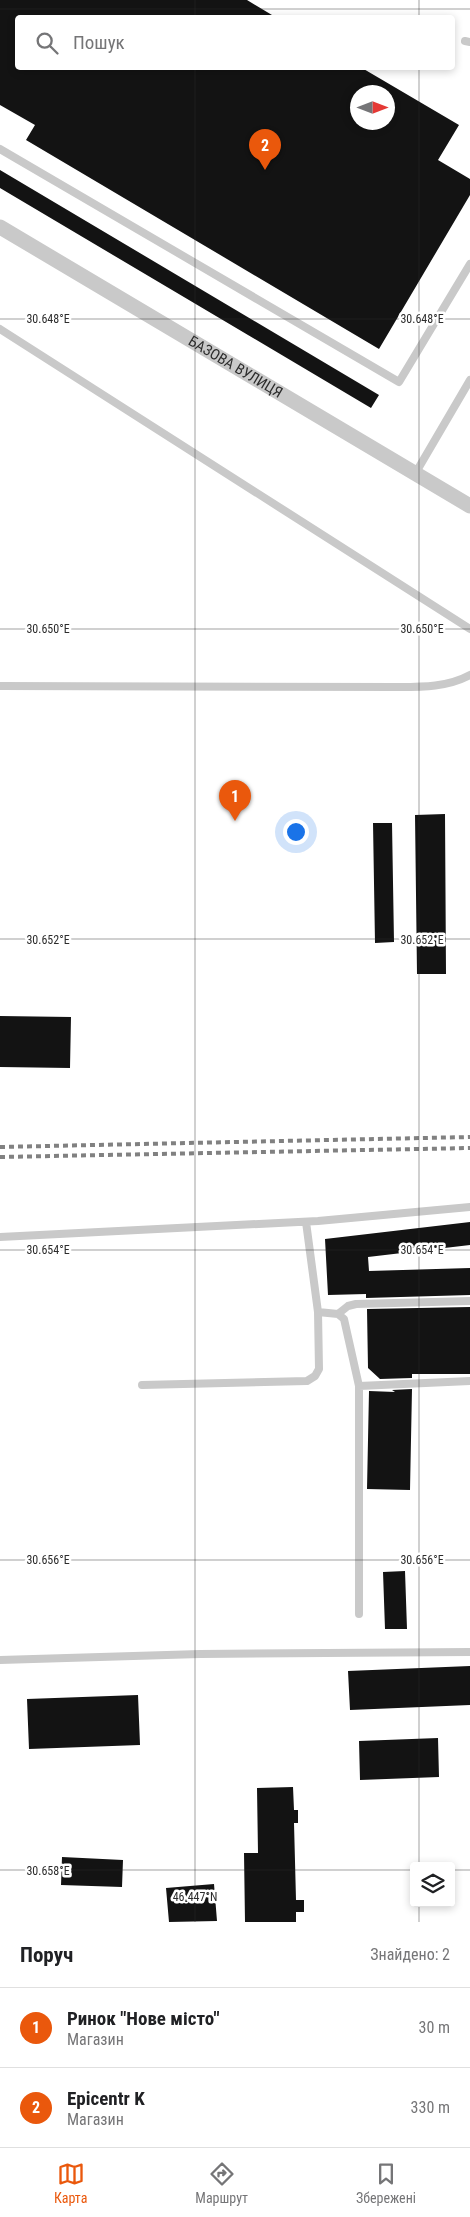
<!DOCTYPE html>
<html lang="uk">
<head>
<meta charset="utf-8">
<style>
	body { margin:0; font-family:"Roboto Condensed",sans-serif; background:#f6f6f6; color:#202124 }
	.controls { position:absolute; right:15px; bottom:15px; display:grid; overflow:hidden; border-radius:5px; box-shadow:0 2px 8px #0003 }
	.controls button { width:45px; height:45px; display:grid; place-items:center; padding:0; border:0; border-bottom:1px solid #e0e0e0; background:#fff; color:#202124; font:25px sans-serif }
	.compass { position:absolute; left:350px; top:85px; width:45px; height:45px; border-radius:50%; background:#fff; box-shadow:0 2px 8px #0003; rotate:90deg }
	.you { position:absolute; left:295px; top:831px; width:18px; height:18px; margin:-12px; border:4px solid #fff; border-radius:50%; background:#1a73e8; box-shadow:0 0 0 8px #1a73e833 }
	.badge { display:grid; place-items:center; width:32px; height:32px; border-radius:50%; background:#ea580c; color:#fff; font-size:16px; font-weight:700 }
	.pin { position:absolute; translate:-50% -41px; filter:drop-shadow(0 1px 2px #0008) }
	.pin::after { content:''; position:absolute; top:26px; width:18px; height:15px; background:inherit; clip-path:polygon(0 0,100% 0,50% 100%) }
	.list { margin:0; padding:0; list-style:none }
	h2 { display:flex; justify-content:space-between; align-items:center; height:65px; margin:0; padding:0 20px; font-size:21px }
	h2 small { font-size:16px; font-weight:400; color:#757577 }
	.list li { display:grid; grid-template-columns:32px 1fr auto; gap:15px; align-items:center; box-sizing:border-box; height:80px; padding:0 20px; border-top:1px solid #e0e0e0 }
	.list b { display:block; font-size:19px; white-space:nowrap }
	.list p { margin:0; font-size:16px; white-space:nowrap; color:#757577 }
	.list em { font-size:16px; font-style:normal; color:#757577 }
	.icon { flex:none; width:28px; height:28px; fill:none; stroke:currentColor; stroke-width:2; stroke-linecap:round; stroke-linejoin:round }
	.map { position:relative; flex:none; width:470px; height:1922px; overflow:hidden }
	.search { position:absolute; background:#fff; box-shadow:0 2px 8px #0003; left:15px; right:15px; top:15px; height:55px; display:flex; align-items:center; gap:12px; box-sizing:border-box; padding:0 18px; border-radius:5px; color:#757577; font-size:19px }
	.sheet { height:225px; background:#fff }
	nav { display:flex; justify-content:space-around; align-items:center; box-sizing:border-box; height:70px; border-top:1px solid #e0e0e0; background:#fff; font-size:14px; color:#757577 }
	nav a { display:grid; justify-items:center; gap:2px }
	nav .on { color:#ea580c }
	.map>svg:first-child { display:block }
	.building { fill:#131313; fill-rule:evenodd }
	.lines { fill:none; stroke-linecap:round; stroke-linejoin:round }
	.service { stroke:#c9c9c9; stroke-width:8 }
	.minor { stroke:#c9c9c9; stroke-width:15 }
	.rail { stroke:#818181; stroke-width:4; stroke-dasharray:5 4; stroke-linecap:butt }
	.ticks { fill:none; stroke:#2c2c2c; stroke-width:1; stroke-opacity:0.45 }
	.labels { text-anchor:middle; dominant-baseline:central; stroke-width:5; stroke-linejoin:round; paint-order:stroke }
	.street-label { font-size:15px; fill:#2c2c2c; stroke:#fff }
	.ticks-label { font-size:12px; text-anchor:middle; fill:#2c2c2c; stroke:#fff; stroke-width:5; stroke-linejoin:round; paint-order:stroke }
</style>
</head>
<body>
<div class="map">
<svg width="470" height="1922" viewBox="0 0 470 1922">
	<rect width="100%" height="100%" fill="#fff"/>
	<path class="building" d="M 0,0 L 247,0 L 277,18 L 18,18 L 18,68 L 362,68 L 459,125 L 438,160 L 470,179 L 470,195 L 379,349 L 26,140 L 35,125 L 0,105 ZM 358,92 L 388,92 L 388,122 L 358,122 Z
		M 0,170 L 379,395 L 371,408 L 0,188 Z
		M 445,814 L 446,974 L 417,974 L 415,815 Z
		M 373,823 L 392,823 L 394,942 L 375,943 Z
		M 0,1016 L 71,1017 L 70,1068 L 0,1067 Z
		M 470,1222 L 470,1245 L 368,1257 L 369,1271 L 470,1268 L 470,1295 L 366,1298 L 366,1294 L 328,1295 L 325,1239 Z
		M 470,1307 L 470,1374 L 412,1374 L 412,1378 L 380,1379 L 368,1368 L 367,1309 Z
		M 412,1389 L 410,1490 L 367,1489 L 369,1391 L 395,1392 L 392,1390 Z
		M 405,1571 L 407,1629 L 385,1629 L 383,1572 Z
		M 470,1666 L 470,1705 L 350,1710 L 348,1671 Z
		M 138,1695 L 140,1745 L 29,1749 L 27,1699 Z
		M 438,1738 L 439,1777 L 360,1780 L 359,1741 Z
		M 293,1787 L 294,1810 L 298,1810 L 298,1823 L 294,1823 L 296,1900 L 304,1900 L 304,1912 L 296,1912 L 296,1922 L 245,1922 L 244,1853 L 258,1853 L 257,1788 Z
		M 62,1857 L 123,1860 L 122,1887 L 61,1885 Z
		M 214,1884 L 217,1921 L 169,1922 L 166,1888 Z"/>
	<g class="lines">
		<path class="service" d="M 465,41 L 470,42
			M 0,149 L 399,382 L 470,264
			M 0,329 L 470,629
			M 415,474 L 470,380
			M 0,686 L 399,687 C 423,687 448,687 470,675
			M 0,1237 L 318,1221 L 470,1207
			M 318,1312 L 338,1314 L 344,1319 L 359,1386 L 359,1614
			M 338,1314 L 348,1306 L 356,1304 L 470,1301
			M 142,1385 L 307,1381 L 315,1376 L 319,1369 L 318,1312 L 306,1222
			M 359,1386 L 470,1381
			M 0,1660 L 200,1654 L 470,1652"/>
		<path class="minor" id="s1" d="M 0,227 L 470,506"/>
		<path class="rail" d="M 0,1147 L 470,1137
			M 0,1157 L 470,1148"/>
	</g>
	<path class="ticks" d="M 195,0 L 195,18M 419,0 L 419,18M 0,9 L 470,9M 195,68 L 195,1922M 419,68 L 419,1866M 0,319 L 470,319M 0,629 L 470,629M 0,939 L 470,939M 0,1250 L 470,1250M 0,1560 L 470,1560M 0,1870 L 414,1870M 451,1870 L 470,1870M 419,1903 L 419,1922"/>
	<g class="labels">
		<g class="street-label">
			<text stroke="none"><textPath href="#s1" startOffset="274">БАЗОВА ВУЛИЦЯ</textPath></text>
		</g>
	</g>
	<g class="ticks-label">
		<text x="48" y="323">30.648°E</text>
		<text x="422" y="323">30.648°E</text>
		<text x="48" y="633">30.650°E</text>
		<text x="422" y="633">30.650°E</text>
		<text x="422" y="944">30.652°E</text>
		<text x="48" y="944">30.652°E</text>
		<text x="422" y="1254">30.654°E</text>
		<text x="48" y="1254">30.654°E</text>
		<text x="422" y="1564">30.656°E</text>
		<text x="48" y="1564">30.656°E</text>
		<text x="48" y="1875">30.658°E</text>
		<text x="195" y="1901">46.447°N</text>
	</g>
</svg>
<div class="controls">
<button><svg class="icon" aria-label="layers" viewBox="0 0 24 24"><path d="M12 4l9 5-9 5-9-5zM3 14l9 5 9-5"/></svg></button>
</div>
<svg class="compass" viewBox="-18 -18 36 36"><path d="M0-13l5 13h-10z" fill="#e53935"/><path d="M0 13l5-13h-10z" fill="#757577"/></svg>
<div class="you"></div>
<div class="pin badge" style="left:235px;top:821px">1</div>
<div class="pin badge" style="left:265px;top:170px">2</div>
<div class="search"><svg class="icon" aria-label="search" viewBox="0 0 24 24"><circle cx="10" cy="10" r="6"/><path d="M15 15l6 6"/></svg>Пошук</div>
</div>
<section class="sheet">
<h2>Поруч<small>Знайдено: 2</small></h2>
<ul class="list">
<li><span class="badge">1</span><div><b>Ринок &quot;Нове місто&quot;</b><p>Магазин</p></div><em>30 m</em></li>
<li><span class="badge">2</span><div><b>Epicentr K</b><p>Магазин</p></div><em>330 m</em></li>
</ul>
</section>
<nav>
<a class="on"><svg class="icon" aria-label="map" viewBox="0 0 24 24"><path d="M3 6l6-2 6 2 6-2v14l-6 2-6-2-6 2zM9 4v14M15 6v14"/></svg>Карта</a>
<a><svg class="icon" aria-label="directions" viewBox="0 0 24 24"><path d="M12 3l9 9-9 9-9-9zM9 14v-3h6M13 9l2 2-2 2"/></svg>Маршрут</a>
<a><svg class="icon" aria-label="saved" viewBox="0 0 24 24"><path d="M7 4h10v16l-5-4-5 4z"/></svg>Збережені</a>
</nav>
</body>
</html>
